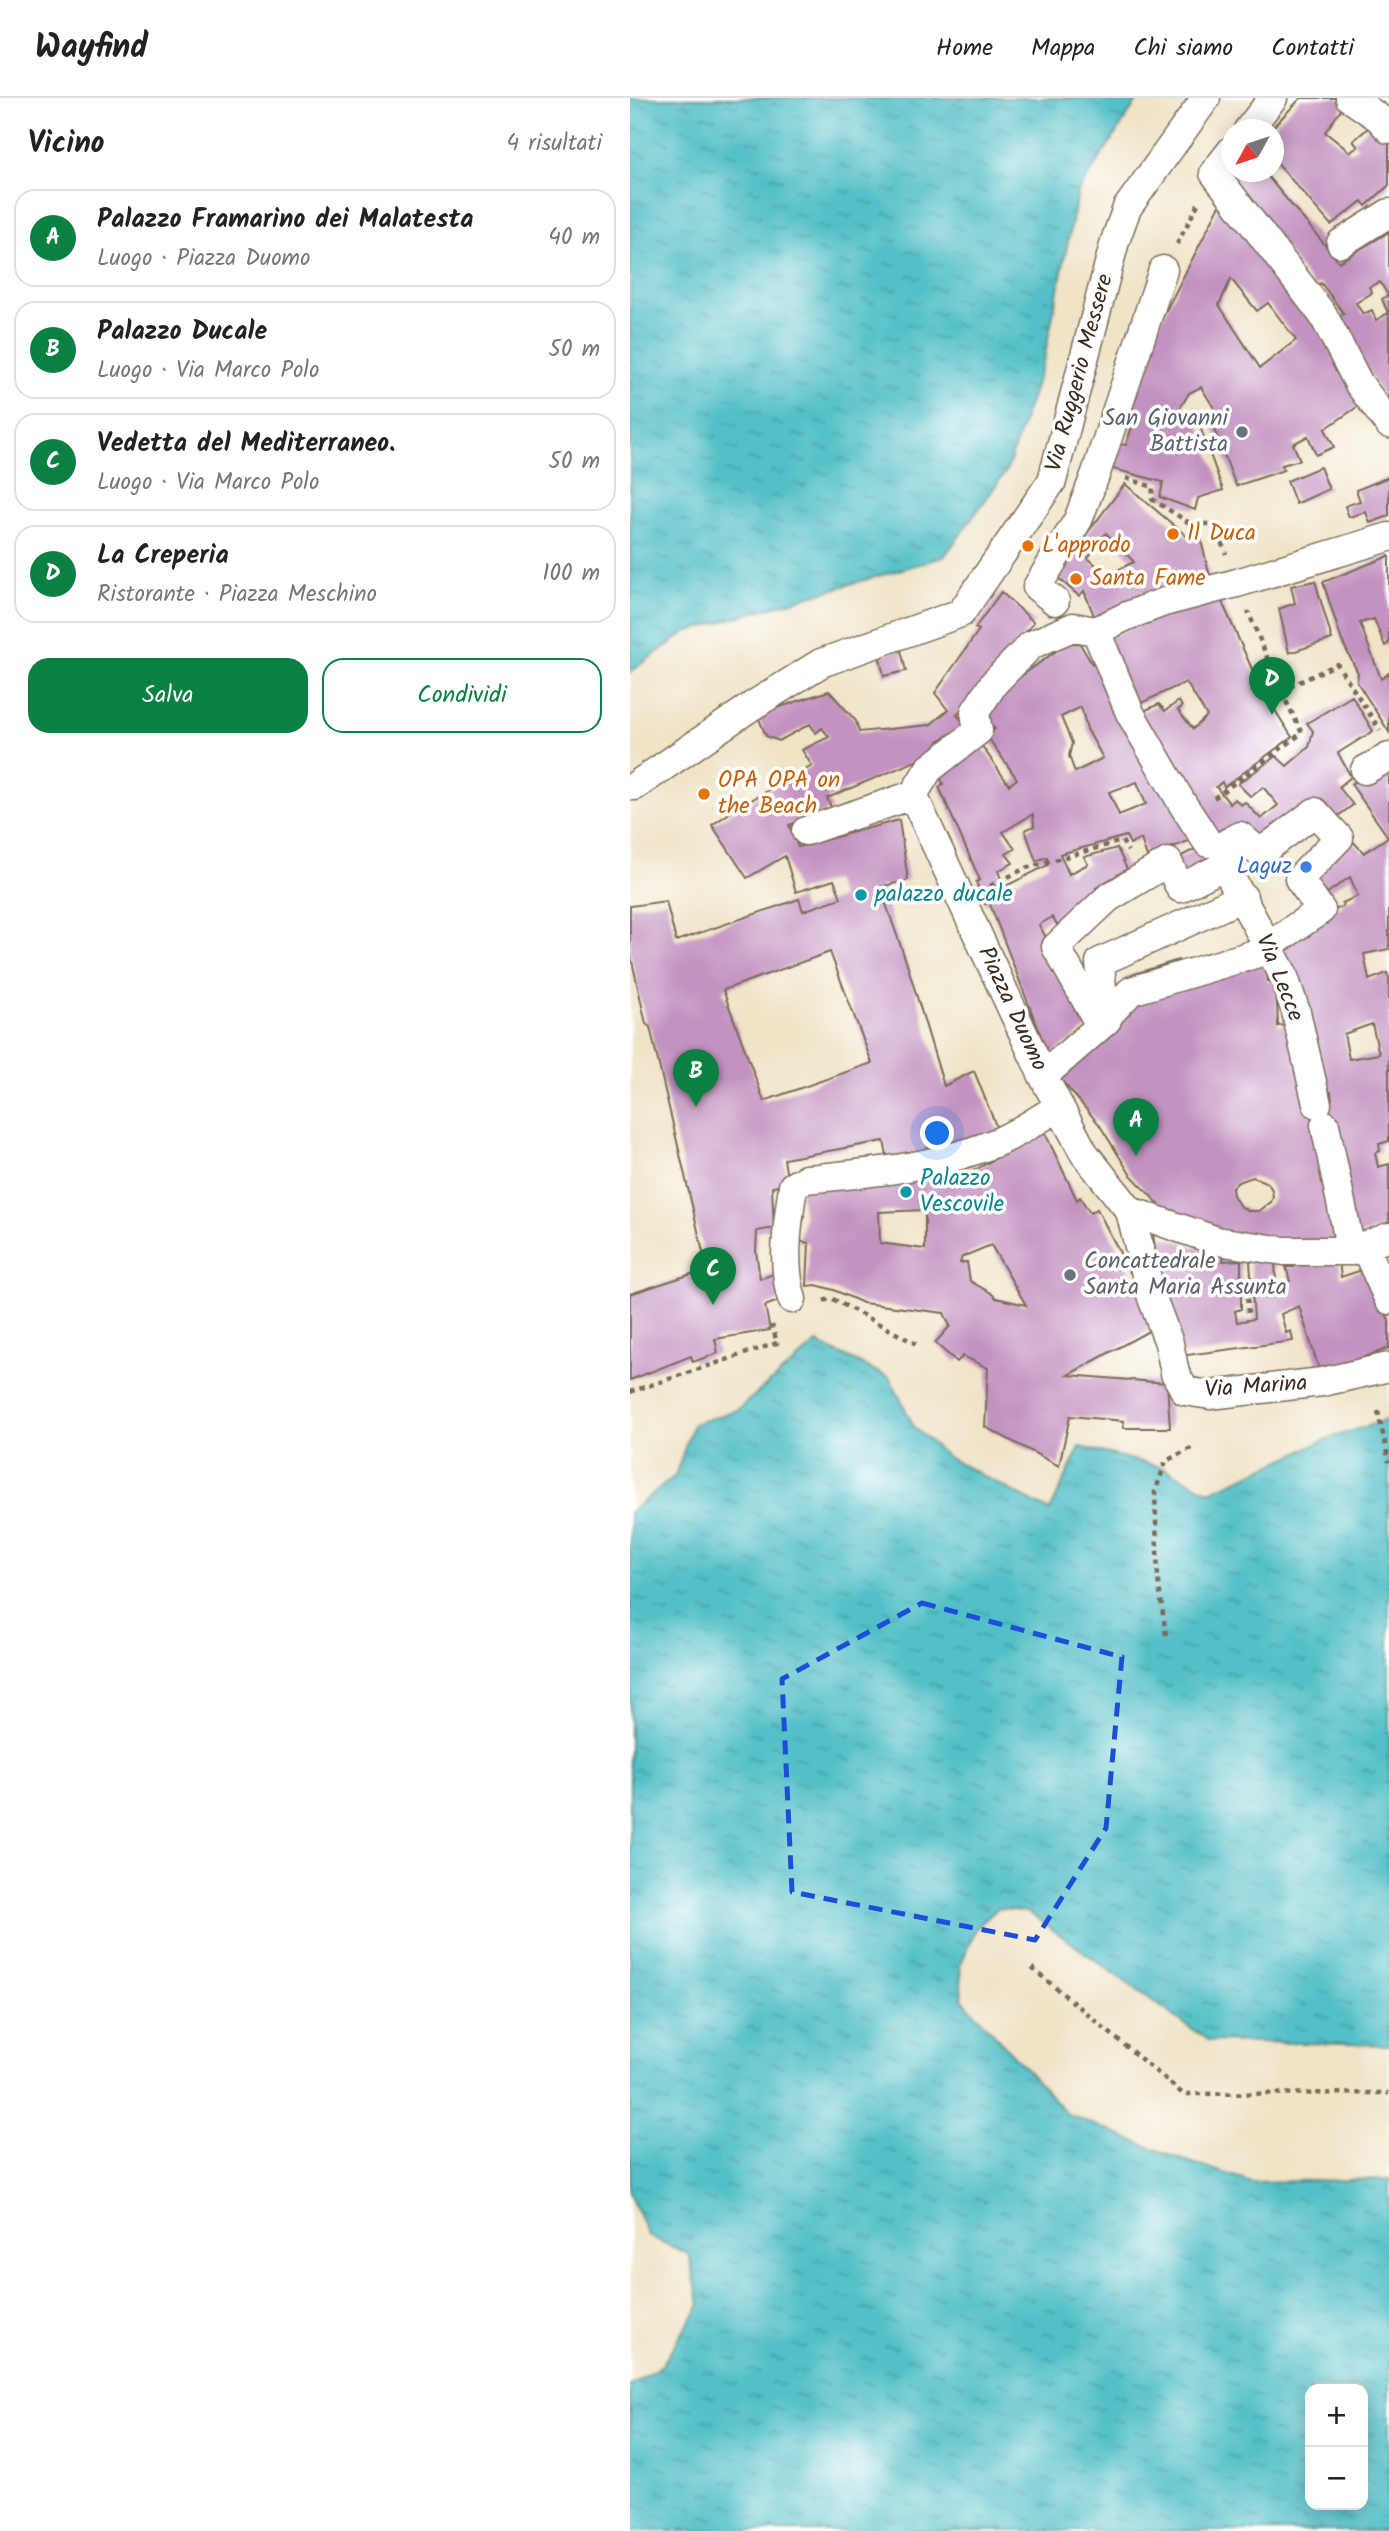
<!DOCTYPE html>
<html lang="it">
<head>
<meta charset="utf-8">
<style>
	body { margin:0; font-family:Kalam,sans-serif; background:#f2f2f2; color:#222 }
	.controls { position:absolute; right:21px; bottom:21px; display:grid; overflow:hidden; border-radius:14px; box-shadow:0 4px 18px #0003 }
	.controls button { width:63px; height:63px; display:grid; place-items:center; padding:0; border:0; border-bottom:2px solid #e0e0e0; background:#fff; color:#222; font:35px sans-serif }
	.compass { position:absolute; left:591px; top:21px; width:63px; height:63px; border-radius:50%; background:#fff; box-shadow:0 4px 18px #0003; rotate:230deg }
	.you { position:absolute; left:308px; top:1036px; width:24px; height:24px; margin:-18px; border:5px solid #fff; border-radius:50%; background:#1a73e8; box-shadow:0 0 0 10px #1a73e833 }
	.badge { display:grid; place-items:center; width:46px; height:46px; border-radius:50%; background:#0b8043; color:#fff; font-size:23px; font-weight:700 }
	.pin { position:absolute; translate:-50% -58px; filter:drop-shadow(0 2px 4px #0008) }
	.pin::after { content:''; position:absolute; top:37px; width:24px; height:21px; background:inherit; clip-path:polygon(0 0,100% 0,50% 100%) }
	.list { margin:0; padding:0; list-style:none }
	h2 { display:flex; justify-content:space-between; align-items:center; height:91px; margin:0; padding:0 28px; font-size:30px }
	h2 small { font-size:23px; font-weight:400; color:#767676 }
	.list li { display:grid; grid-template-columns:46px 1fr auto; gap:21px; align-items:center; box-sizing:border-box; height:98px; margin:0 14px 14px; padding:0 14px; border:2px solid #e0e0e0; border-radius:21px }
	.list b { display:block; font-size:26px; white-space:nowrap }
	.list p { margin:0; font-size:23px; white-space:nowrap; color:#767676 }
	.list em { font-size:23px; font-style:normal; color:#767676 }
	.actions { display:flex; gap:14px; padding:21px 28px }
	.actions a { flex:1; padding:16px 0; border:2px solid #0b8043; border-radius:21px; text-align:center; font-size:24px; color:#0b8043 }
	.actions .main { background:#0b8043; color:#fff }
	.map { position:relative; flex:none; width:759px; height:2433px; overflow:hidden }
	header { display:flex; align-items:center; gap:42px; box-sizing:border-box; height:98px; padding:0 35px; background:#fff; border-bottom:2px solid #e0e0e0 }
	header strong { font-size:33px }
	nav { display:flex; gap:38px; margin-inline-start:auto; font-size:24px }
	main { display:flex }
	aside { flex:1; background:#fff }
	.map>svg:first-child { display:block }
	.water { fill:url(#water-ripples); stroke:#467572; stroke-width:2; fill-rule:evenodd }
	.building { fill:#c392c0; fill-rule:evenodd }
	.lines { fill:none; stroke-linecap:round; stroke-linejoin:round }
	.street-casing { stroke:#7a6b59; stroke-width:31 }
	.path { stroke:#7a6b59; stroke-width:4.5; stroke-dasharray:5 5; stroke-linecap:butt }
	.street { stroke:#fff; stroke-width:28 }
	.marked { fill:none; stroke:#1d4ed8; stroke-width:5; stroke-dasharray:14 9; stroke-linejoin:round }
	.worship-dot { fill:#6b7280; stroke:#fff; stroke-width:2.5 }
	.food-dot { fill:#e8710a; stroke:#fff; stroke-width:2.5 }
	.shop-dot { fill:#3f7fe0; stroke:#fff; stroke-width:2.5 }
	.culture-dot { fill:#0f9aa8; stroke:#fff; stroke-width:2.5 }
	.labels { text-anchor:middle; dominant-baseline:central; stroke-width:7; stroke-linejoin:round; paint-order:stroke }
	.street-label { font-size:23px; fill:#3b2a1e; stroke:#fff }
	.worship-label { font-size:23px; fill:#5b616d; stroke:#fff; text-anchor:end }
	.food-label { font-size:23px; fill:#c56008; stroke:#fff; text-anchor:start }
	.shop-label { font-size:23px; fill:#366cbe; stroke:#fff; text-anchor:end }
	.culture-label { font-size:23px; fill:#0d838f; stroke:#fff; text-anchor:start }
</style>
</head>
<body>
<header>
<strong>Wayfind</strong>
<nav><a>Home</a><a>Mappa</a><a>Chi siamo</a><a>Contatti</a></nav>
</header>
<main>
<aside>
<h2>Vicino<small>4 risultati</small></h2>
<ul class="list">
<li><span class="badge">A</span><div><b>Palazzo Framarino dei Malatesta</b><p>Luogo · Piazza Duomo</p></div><em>40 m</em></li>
<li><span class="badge">B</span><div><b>Palazzo Ducale</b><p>Luogo · Via Marco Polo</p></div><em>50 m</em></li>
<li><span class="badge">C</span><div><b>Vedetta del Mediterraneo.</b><p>Luogo · Via Marco Polo</p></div><em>50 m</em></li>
<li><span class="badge">D</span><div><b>La Creperia</b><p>Ristorante · Piazza Meschino</p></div><em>100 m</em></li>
</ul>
<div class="actions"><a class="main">Salva</a><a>Condividi</a></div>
</aside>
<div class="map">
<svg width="759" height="2433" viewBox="0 0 759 2433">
	<defs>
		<pattern id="water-ripples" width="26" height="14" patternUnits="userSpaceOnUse" patternTransform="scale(1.75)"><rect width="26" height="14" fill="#52c0c7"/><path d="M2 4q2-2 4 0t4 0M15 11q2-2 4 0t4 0" fill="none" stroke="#459ca1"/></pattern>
	</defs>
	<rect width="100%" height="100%" fill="#fff"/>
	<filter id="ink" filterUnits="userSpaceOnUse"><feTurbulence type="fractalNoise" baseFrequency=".0143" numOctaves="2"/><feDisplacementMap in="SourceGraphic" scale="14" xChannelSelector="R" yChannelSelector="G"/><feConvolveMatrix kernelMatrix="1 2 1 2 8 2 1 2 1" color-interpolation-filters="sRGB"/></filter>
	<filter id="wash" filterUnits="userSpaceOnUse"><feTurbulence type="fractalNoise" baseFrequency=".00686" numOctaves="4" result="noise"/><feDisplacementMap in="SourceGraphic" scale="28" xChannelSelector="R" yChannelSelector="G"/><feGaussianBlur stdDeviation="1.57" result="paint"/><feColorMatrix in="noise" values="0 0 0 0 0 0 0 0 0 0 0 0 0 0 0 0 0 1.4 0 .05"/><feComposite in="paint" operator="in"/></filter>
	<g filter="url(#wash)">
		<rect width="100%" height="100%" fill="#f0e4c7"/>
		<path class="water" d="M 0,0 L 509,0 L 448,94 L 414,261 L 377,372 L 314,459 L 56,534 L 0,574 Z
			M 187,1245 L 260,1280 L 284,1329 L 317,1359 L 420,1413 L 450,1349 L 532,1369 L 580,1394 L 700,1340 L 759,1321 L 759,1947 L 579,1943 L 398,1814 L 368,1810 L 346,1830 L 330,1868 L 332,1901 L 437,2016 L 547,2060 L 622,2084 L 759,2081 L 759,2433 L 0,2433 L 0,2287 L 32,2267 L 70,2207 L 59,2156 L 18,2138 L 0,2095 L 0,1414 L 45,1378 L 63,1326 L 107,1312 ZM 680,2291 L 733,2291 L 733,2407 L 680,2407 Z"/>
		<g id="blocks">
			<path class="building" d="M 671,0 L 707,0 L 715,6 L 695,34 L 720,54 L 728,49 L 723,43 L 745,24 L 759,40 L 759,87 L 736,108 L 732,103 L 701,127 L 646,64 L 643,66 L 643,32 L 640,32 Z
				M 598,74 L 634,74 L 709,164 L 759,134 L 759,309 L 706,221 L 714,216 L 691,185 L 684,189 ZM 750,184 L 758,197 L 752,201 L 758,215 L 746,222 L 742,212 L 733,216 L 726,205 L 742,195 L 739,189 Z
				M 593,101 L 650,170 L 733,305 L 695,331 L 704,349 L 686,357 L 678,338 L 663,346 L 670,362 L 652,367 L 654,372 L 606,388 L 581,323 L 589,318 L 571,289 L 559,295 L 545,319 L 569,326 L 593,392 L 568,400 L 565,412 L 530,399 L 533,384 L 476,369 L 482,346 L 496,347 L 507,313 L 499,312 L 519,246 ZM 601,181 L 627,213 L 638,205 L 666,242 L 630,270 L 589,207 Z
				M 690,369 L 699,391 L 666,406 L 657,383 Z
				M 759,379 L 759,418 L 740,425 L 736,414 L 719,419 L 715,408 L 730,403 L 726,392 Z
				M 495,386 L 560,441 L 570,438 L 581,483 L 467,525 L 454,493 L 449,498 L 425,477 ZM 476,435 L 504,464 L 477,477 L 458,460 Z
				M 759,458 L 759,545 L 755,548 L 744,521 L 730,525 L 751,581 L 759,575 L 759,634 L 727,584 L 728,575 L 712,543 L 693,484 Z
				M 685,483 L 702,541 L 659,555 L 649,511 L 665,505 L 661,488 Z
				M 371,494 L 404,524 L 327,617 L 336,627 L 308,643 L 305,655 L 197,700 L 202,711 L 159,727 L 168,749 L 269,722 L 278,782 L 250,789 L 277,866 L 314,988 L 344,973 L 368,1033 L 258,1063 L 254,1043 L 154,1061 L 158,1086 L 142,1089 L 144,1130 L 127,1133 L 126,1153 L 130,1181 L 146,1175 L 154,1201 L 135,1208 L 140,1232 L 85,1241 L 88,1255 L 63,1264 L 61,1258 L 0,1282 L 0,1196 L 77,1171 L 20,929 L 16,926 L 0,854 L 0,808 L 36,803 L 46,843 L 169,801 L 173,813 L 211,800 L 204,782 L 166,794 L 155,758 L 117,780 L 82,727 L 107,710 L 182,668 L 172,652 L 199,639 L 192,630 L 186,635 L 180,626 L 149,643 L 136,638 L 129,621 L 144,611 L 199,593 L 226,623 L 229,634 L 300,627 L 318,612 L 305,595 L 349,532 L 345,530 ZM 200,854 L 242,965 L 134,1003 L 93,892 Z
				M 589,497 L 630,589 L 662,639 L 594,689 L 592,684 L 586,689 L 600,706 L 605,701 L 611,707 L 615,704 L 631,721 L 648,707 L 633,689 L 621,699 L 608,686 L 646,658 L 657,668 L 679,649 L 683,633 L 677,625 L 722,598 L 743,633 L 708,655 L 721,679 L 709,689 L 723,707 L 697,726 L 552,783 L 544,762 L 588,739 L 507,616 L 529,606 L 535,613 L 549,603 L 552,609 L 548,612 L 563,631 L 577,618 L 556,584 L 503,609 L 475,540 Z
				M 446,539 L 462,566 L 471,561 L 566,740 L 517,759 L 511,741 L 500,746 L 496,738 L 430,756 L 439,776 L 458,766 L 454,759 L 487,750 L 497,771 L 466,790 L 470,794 L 431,833 L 422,819 L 409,827 L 464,925 L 419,959 L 359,804 L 355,806 L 346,784 L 350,782 L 309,689 L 313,686 L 308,673 L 349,644 L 379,687 L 387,681 L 357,638 L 365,631 L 355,620 L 370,593 ZM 451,609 L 457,631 L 473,660 L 445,674 L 439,658 L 442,645 L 431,619 ZM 507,684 L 516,706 L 489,717 L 479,694 ZM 403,716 L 404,728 L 395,732 L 406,763 L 417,759 L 418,767 L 374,789 L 368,773 L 383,765 L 376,756 L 385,751 L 373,734 Z
				M 271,552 L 276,573 L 254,578 L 249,557 Z
				M 759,666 L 759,851 L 734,856 L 739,882 L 757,875 L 759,880 L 759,1043 L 749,1046 L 750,1053 L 745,1055 L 748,1069 L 759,1066 L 759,1128 L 728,1138 L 702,1108 L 711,1179 L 738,1170 L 759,1223 L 759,1250 L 727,1262 L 689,1271 L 669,1208 L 651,1216 L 656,1235 L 661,1233 L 663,1243 L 550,1258 L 531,1197 L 523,1136 L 594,1158 L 593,1163 L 611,1162 L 611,1211 L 605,1213 L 607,1224 L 624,1221 L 620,1163 L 645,1163 L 646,1187 L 660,1183 L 656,1169 L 664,1169 L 663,1142 L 582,1130 L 542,1112 L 537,1115 L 500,1076 L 469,1026 L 426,976 L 498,904 L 635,862 L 638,883 L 648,885 L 655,903 L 647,904 L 648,928 L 656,927 L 679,1008 L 702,1001 L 701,994 L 691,997 L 650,843 L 674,828 L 713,808 L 712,805 L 728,798 L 720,779 L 686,803 L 671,781 L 717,737 L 734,755 L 758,739 L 721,686 ZM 742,926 L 749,956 L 719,961 L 714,936 ZM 623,1079 L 638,1085 L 642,1092 L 643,1099 L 641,1104 L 629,1113 L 618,1113 L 609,1107 L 603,1097 L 602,1090 L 608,1084 Z
				M 548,862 L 552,878 L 501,893 L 495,879 Z
				M 414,1033 L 447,1102 L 450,1099 L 460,1115 L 467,1111 L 528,1228 L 438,1277 L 537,1285 L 540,1330 L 493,1330 L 494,1323 L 440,1318 L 429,1368 L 355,1329 L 358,1270 L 333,1258 L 327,1264 L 305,1245 L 320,1228 L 314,1215 L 233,1205 L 204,1192 L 186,1187 L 177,1188 L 179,1145 L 168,1143 L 174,1120 L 170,1092 L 320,1074 L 320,1086 ZM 295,1112 L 295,1151 L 250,1145 L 249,1114 ZM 361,1147 L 396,1207 L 366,1200 L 361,1195 L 340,1183 L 337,1164 L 330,1165 L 332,1159 Z"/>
		</g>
	</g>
	<g filter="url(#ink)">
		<use href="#blocks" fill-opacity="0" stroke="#7a6b59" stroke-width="2"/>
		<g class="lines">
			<g class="street-casing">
				<path id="street" d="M 720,0 L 749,20 L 759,31
					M 618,32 L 643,0
					M 601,53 L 584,75 L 693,217 L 729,286 L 759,326
					M 711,145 L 759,115
					M 425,503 L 407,489 L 448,422 L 466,375 L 533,172
					M 466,533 L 500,615 L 552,705 L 578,745
					M 735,672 L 759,659
					M 5,688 L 122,608 L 191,565 L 331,515 L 422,383 L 485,143 L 497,110 L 576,0
					M 283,697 L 413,978 L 454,1055 L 500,1113 L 522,1200 L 539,1245 L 545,1275 L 555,1293 L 580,1297 L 692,1284 L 759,1269
					M 685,714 L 709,740 L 669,781 L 691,812 L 628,855 L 501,893 L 481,914 L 466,920 L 426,849 L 478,800 L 538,764 L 550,790 L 588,771 L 602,757 L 597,745 L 610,738 L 630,755 Z
					M 176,733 L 283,697 L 299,671 L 348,633 L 345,614 L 364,585 L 401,547 L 443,529 L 466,533 L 497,518 L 534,504 L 607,485 L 759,439
					M 603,784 L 653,876 L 666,914 L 687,1006
					M 413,978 L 477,922 L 474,916 L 470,864 L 613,799
					M 695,1027 L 721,1153
					M 500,1113 L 587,1143 L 654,1153 L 721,1153 L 759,1139
					M 735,1149 L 759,1202
					M 162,1201 C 151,1165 158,1124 163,1088 L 176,1081 C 242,1075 310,1069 372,1042 C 392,1033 410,1020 429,1009"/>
			</g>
			<path class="path" d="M 547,146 L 569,104
				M 496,380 L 523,389 L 522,401 L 561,426 L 584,426 L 596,456
				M 651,593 L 707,566 L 750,632
				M 584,700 L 672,635 L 651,593 L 618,513
				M 360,788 L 396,770 L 492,743 L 498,753
				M 617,1180 L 618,1218
				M 194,1203 L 201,1200 L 286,1246
				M 0,1294 L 147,1245 L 142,1227
				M 748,1313 L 759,1364
				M 536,1537 L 528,1481 L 525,1394 L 536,1363 L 563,1349
				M 402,1870 L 553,1996 L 759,1995"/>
			<use href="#street" class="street"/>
		</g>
	</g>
	<path class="marked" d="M 292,1505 L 492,1559 L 476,1730 L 405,1842 L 162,1794 L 152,1581 Z"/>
	<g class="worship-dot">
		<circle cx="612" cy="334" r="7"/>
		<circle cx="440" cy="1177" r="7"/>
	</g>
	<g class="food-dot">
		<circle cx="543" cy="436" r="7"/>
		<circle cx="398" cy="448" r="7"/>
		<circle cx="446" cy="481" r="7"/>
		<circle cx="74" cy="696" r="7"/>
	</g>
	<circle class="shop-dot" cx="676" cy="769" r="7"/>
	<g class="culture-dot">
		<circle cx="231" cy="797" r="7"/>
		<circle cx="276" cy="1094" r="7"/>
	</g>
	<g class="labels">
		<g class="street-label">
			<text transform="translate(450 275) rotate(-75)">Via Ruggerio Messere</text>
			<text transform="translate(649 880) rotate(68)">Via Lecce</text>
			<text transform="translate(382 911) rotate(65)">Piazza Duomo</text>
			<text transform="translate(626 1289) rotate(-4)">Via Marina</text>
		</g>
		<g class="worship-label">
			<text x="598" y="321">San Giovanni<tspan x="598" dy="26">Battista</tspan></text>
			<text x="454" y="1164" text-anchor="start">Concattedrale<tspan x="454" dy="26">Santa Maria Assunta</tspan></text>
		</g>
		<g class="food-label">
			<text x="557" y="436">Il Duca</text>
			<text x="412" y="448">L'approdo</text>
			<text x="460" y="481">Santa Fame</text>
			<text x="88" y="683">OPA OPA on<tspan x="88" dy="26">the Beach</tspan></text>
		</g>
		<g class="shop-label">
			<text x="662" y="769">Laguz</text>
		</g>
		<g class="culture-label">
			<text x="245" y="797">palazzo ducale</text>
			<text x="290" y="1081">Palazzo<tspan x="290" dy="26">Vescovile</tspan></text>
		</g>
	</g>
</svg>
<div class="controls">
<button>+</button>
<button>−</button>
</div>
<svg class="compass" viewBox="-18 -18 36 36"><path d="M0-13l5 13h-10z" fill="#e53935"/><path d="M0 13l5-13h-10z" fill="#767676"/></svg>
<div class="you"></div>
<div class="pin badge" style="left:506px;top:1058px">A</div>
<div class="pin badge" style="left:66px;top:1009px">B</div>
<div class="pin badge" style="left:83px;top:1207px">C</div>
<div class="pin badge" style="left:642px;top:617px">D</div>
</div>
</main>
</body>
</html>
